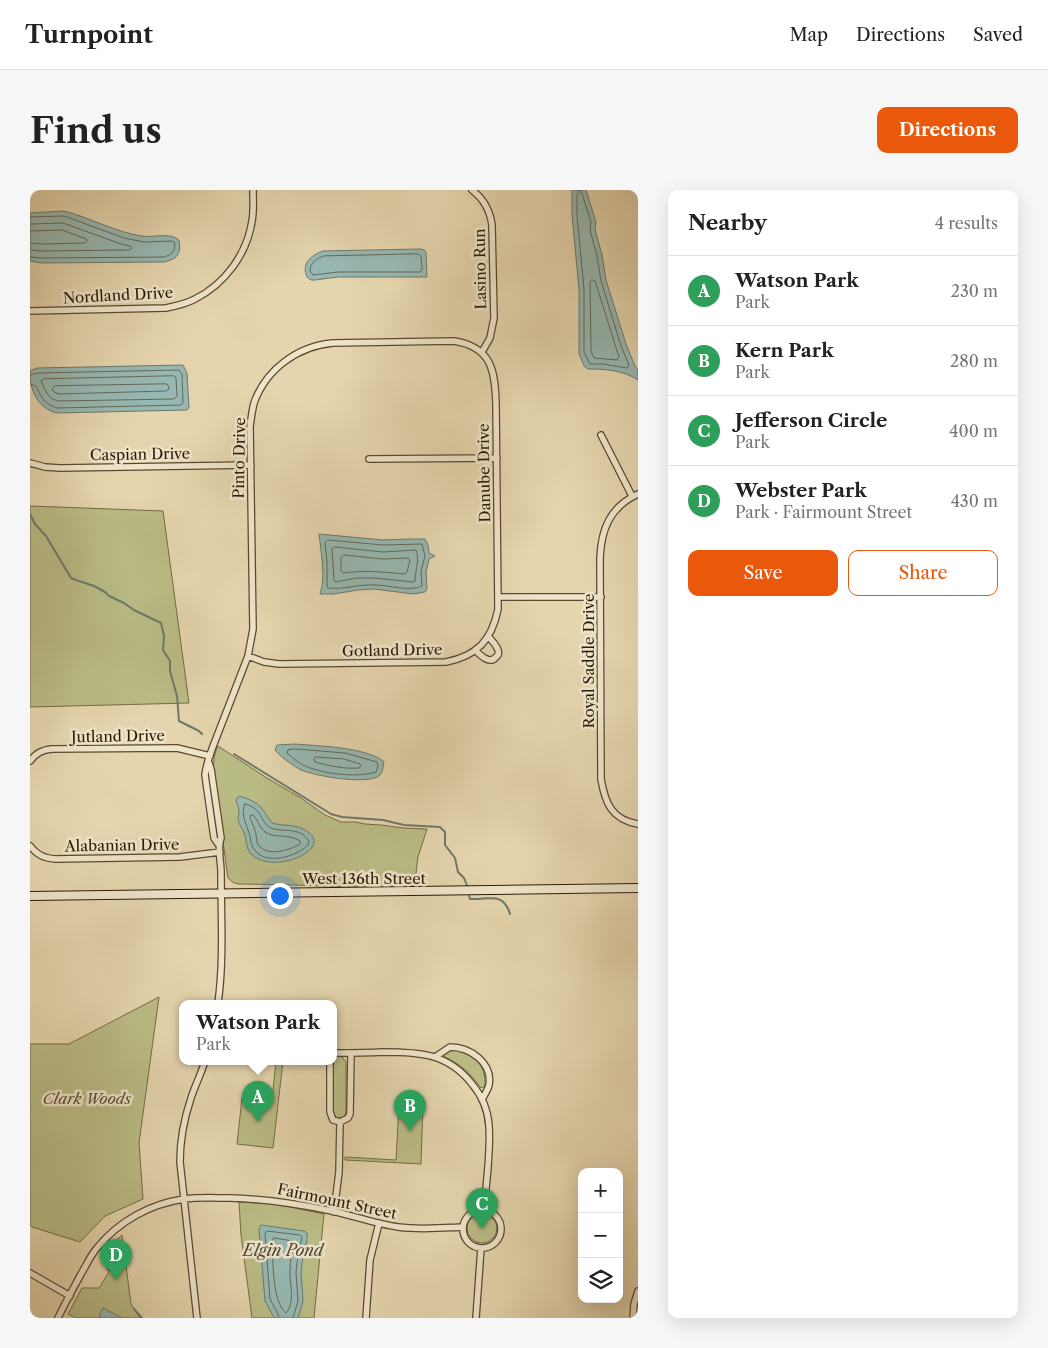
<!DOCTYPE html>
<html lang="en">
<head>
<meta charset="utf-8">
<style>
	body { margin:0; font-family:"Libre Caslon Text",serif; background:#f6f6f6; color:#222 }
	.controls { position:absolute; right:15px; bottom:15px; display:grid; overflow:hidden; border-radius:10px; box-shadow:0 5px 20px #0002 }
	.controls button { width:45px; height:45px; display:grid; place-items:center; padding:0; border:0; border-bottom:1px solid #e0e0e0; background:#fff; color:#222; font:25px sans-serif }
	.you { position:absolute; left:249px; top:705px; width:18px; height:18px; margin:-12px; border:4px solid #fff; border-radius:50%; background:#1a73e8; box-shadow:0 0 0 8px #1a73e833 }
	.badge { display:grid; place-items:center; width:32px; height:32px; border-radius:50%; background:#ea580c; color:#fff; font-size:16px; font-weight:700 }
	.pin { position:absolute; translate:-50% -41px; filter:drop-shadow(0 1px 2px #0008) }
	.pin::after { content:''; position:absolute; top:26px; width:18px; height:15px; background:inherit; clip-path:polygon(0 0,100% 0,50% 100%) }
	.popup { position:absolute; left:149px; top:810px; width:158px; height:65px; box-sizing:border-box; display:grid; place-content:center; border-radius:10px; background:#fff; filter:drop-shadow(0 1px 4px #0005); font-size:16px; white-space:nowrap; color:#767676 }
	.popup b { font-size:19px; color:#222 }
	.popup::after { content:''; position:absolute; left:50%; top:100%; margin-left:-10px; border:10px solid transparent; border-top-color:#fff }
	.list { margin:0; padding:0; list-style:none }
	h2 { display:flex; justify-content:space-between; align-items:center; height:65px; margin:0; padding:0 20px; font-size:21px }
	h2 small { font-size:16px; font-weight:400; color:#767676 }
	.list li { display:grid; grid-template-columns:32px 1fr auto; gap:15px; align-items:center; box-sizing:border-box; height:70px; padding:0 20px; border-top:1px solid #e0e0e0 }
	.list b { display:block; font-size:19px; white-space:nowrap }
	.list p { margin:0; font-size:16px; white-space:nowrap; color:#767676 }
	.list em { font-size:16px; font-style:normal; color:#767676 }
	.actions { display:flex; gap:10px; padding:15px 20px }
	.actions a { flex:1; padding:11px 0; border:1px solid #ea580c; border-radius:10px; text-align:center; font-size:18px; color:#ea580c }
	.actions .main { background:#ea580c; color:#fff }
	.icon { flex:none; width:28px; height:28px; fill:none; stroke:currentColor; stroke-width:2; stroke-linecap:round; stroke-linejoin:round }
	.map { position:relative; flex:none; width:608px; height:1128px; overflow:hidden; border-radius:10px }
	header { display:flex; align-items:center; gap:30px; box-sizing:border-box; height:70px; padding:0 25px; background:#fff; border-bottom:1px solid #e0e0e0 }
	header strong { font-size:24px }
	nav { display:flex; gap:28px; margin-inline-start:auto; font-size:18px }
	.intro { display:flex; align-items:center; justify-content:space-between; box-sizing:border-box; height:120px; padding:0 30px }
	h1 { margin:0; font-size:35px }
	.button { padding:12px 22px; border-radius:10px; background:#ea580c; color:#fff; font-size:18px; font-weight:700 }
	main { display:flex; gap:30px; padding:0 30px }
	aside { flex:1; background:#fff; border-radius:10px; box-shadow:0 5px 20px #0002 }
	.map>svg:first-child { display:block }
	.green { fill:#babc86; stroke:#746b43 }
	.water { fill:#97b8b2; stroke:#6d796b }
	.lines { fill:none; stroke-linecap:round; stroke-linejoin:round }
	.shore { stroke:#626959; stroke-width:1 }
	.stream { stroke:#6d796b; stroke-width:2 }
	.street-casing { stroke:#5b492c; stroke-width:8 }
	.secondary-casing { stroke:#2d1a00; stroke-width:10 }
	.street { stroke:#eee4ca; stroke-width:5.5 }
	.secondary { stroke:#eee4ca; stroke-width:8 }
	.labels { text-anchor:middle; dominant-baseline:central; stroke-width:5; stroke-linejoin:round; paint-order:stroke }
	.street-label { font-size:15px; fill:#2d1a00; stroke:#eee4ca }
	.park-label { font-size:15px; font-style:italic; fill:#574b28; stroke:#eee4ca }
	.water-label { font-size:16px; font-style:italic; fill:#4d4935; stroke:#eee4ca }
</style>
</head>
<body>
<header>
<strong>Turnpoint</strong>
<nav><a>Map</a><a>Directions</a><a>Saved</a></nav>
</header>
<div class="intro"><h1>Find us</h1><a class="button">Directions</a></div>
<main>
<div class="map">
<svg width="608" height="1128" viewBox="0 0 608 1128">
	<rect width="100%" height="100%" fill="#e5d5ae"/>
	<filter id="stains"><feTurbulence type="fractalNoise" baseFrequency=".004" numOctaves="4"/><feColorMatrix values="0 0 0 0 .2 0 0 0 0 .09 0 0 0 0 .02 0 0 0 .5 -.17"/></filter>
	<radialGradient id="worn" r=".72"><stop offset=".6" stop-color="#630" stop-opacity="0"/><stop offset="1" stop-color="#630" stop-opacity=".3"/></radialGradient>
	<path class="green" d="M 0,316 L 133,321 L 159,513 L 0,517 Z
		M 188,556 L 237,588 L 271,608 L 295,625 L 311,632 L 326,632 L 335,634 L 351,635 L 374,638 L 397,639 L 388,667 L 385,691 L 381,698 C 324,698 267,694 209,694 L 204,693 L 198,688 L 184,587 C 183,576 183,566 188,556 Z
		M 129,807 L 109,953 L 113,1009 L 75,1026 L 50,1052 L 2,1037 L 0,1035 L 0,854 L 39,854 Z
		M 428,860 C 446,865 456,877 455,896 L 451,898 C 438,881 433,876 413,866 L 418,861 Z
		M 307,866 L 312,867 L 316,872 L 316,922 L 314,927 L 308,928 L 302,925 L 302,871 Z
		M 246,871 L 253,871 L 243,958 L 207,954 L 212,908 L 242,911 Z
		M 369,914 L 393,915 L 391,974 L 315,970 L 315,967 L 366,970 Z
		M 209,1012 L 245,1014 L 294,1024 L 284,1128 L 222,1128 L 211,1045 Z
		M437 1038a15 15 0 1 1 30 0a15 15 0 1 1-30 0Z
		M 92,1045 L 101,1114 L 110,1128 L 46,1128 L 38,1124 L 52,1098 L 69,1098 L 79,1082 L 71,1065 Z"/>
	<path class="water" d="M 542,0 L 556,0 L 566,32 L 565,39 L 572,65 L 576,90 L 596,154 L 605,176 L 608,180 L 608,190 C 593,180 575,179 558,179 L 554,176 L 549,163 L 549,99 L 542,25 Z
		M 34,21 C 61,28 85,42 112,46 C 123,48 140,42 149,50 C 151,64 148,69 134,72 L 11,73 L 0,71 L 0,23 Z
		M 391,59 L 394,60 L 396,62 L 397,87 L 308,87 L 285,90 L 281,90 L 277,87 C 271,74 281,65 293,61 Z
		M 153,175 L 157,183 L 159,218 L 157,220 L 26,223 C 7,217 0,201 0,181 L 7,178 Z
		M 289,344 L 353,350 L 379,349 L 395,349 L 398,355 L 399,363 L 405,366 L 399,369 L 396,382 L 397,399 L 395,402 L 383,404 L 344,399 L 328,400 L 304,404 L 290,404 C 296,388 291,362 289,344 Z
		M 265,554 C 287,556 338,557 354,572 C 353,577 353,583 349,586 C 336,595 283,586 269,579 C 261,574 251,567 245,560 L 247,555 Z
		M 210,606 C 232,614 229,615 242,633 C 255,637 266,633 278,642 C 303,659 244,686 221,664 C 216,659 217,650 214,643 C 213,639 210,636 209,633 C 207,629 209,625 209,621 C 209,618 207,614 206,610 L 208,607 Z
		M 231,1035 L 274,1041 L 277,1043 L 277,1050 L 272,1073 L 271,1083 L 273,1111 L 268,1128 L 245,1128 L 242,1124 L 235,1111 L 229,1039 Z
		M 73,1118 L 92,1128 L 73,1128 L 69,1126 Z"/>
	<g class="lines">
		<path class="shore" d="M 547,0 L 549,2 L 547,4 L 547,25 L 554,99 L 554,162 L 560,174 L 573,174 L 597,178 L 599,175 L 591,156 L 571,91 L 567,66 L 560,40 L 561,32 L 552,4 L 550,2 L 552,0
			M 0,27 L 34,26 L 94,48 L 114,52 L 143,51 L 145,54 C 144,63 142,65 133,67 L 12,68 L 0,67
			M 0,34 L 33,33 L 91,54 L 100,56 L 102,58 L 99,60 L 12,61 L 0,60
			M 0,41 L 32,40 L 56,49 L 57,51 L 55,53 L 12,54 L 0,53
			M 388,64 L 391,66 L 392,79 L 390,82 L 308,82 L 283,85 L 280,81 C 280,73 287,68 294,66 Z
			M 562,90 L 565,91 L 589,167 L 587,170 L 564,168 L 561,161 L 560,92 Z
			M 0,185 L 8,183 L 149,180 L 152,184 L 153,213 L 151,215 L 27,218 C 13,213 12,208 6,196 L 0,194
			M 144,186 L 146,188 L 147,206 L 144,209 L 28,211 C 17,208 16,201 11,191 L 14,189 Z
			M 136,194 L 138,195 L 139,199 L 136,201 L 29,204 L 24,202 L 22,199 L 25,196 Z
			M 298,350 L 353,355 L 392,354 L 395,366 L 391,381 L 392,396 C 381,402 358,395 345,395 C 329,394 313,400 298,398 L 297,396 L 297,371 L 295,353 Z
			M 305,357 L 353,362 L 386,360 C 390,369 385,381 385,391 L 383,392 L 344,388 L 327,388 L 305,392 L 304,390 L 302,359 Z
			M 314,365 L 353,369 L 378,368 L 380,370 L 377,382 L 375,384 C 354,382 335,380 313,383 L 311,381 L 311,368 Z
			M 265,559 L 315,563 L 347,572 L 348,576 L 346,582 C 326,588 292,584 273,575 C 267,572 262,567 257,563 L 258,560 Z
			M 286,567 L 314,569 L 330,574 L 331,576 L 329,578 C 314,579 299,576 285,572 L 284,569 Z
			M 215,614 C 233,618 230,633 241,638 C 254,643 269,636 279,651 L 278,655 C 266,667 235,676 224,659 C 220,654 221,646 218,640 C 215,631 211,623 215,614 Z
			M 223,625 C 228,630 229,637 235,642 C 245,649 258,643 270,651 L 270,654 C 260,660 239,667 229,656 C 226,653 227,645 225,641 C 224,635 220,631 220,626 Z
			M 244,1048 L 263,1051 L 264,1053 C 262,1062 260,1071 260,1080 C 259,1094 266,1111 256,1123 C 242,1112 243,1069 242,1051 Z
			M 249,1128 L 248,1124 L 240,1109 L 235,1043 L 237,1041 L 270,1045 L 272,1047 L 267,1072 L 266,1083 L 268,1111 L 263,1128"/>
		<path class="stream" d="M 0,324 L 5,334 L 16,346 L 41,388 L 46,390 L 64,396 L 75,402 L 79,406 L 94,413 L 104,420 L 131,433 L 134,446 L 133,460 L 140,471 L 140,481 L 147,506 L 149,531 L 169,541 L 172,544
			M 204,564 L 301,624 L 312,627 L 353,630 L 374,635 L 410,637 L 415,642 L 415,655 L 425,668 L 428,682 L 434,688 L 438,698
			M 438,703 L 440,709 C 459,710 473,701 480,724
			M 104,1119 L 112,1128"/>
		<g class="street-casing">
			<path id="street" d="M 442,0 C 454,9 460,20 462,35 L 464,128 L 460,148 L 452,162
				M 0,121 L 136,118 C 146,116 156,114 165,109 C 195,94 217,64 222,31 C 224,21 223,10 223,0
				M 571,245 L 602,306
				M 339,269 L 467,268
				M 0,273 L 15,277 L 30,278 L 221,275
				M 608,304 C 580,317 571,339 570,369 L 571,589 C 575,613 582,630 608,634
				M 468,407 L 571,407
				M 445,460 C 450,465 460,475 466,467 C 469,465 469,463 468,460 C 466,454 461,450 458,446
				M 0,571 C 6,563 12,560 22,559 L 147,558 L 180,566
				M 179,573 L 181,579 L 191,648 C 187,658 191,671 191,682 C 191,725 194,771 188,813
				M 188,654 L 184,648 L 175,585 C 176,577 179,567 182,559 L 218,466 L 223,439 L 220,237 C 221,229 222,221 224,213 C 236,179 268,156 303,153 L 424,151 C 462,157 465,181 466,214 L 468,419 C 462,450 447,466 416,472 L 249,474 L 234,472 L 218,466
				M 0,656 C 7,665 14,668 25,669 L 150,667 L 190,662
				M 303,863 C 320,863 336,863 353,862 C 389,862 418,863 442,894 C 452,906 458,920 459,936 C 461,963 456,993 454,1020
				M 405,867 L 420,857 C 440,857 463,873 459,895 C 458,900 454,905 452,910
				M 300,871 L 300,922 L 303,930 L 310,932 L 318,928 L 320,924 L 321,863
				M433 1039a19 19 0 1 1 38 0a19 19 0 1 1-38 0Z
				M 304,1022 L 309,982 L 310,932
				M 0,1083 L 40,1106
				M 28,1128 C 35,1113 43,1099 51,1084 C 56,1076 60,1066 67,1058 C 89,1031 120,1014 154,1009 C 169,1007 185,1008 200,1008 C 235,1009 268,1014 302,1021 C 324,1026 346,1034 368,1037 C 390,1040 411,1038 433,1037
				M 167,1128 L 150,972 C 150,950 154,929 161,908 C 165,896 171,884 175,871
				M 336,1128 L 340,1070 L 349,1033
				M 446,1128 L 451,1058
				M 603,1128 L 604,1114 L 608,1101"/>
		</g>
		<g class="secondary-casing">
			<path id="secondary" d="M 0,706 L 608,698"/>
		</g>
		<use href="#street" class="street"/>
		<use href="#secondary" class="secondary"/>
	</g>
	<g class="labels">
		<g class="street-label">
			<text transform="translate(450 79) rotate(-91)">Lasino Run</text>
			<text transform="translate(88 105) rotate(-3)">Nordland Drive</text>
			<text transform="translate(110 264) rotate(-1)">Caspian Drive</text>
			<text transform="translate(209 268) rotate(-89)">Pinto Drive</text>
			<text transform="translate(454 283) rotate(-91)">Danube Drive</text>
			<text transform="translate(362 460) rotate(-1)">Gotland Drive</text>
			<text transform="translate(558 471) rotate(-90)">Royal Saddle Drive</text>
			<text transform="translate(88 546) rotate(-1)">Jutland Drive</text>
			<text transform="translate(92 655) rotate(-1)">Alabanian Drive</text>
			<text x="334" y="688">West 136th Street</text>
			<text transform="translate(307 1011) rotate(12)">Fairmount Street</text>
		</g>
		<g class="park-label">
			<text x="57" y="908">Clark Woods</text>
		</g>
		<g class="water-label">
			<text x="253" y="1060">Elgin Pond</text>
		</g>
	</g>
	<rect width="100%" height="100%" filter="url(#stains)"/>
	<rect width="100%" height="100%" fill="url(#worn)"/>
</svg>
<div class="controls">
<button>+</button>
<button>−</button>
<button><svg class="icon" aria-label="layers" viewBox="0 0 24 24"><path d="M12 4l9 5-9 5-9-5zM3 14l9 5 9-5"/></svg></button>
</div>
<div class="you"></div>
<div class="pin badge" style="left:228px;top:932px;background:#2e9e5b">A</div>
<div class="popup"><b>Watson Park</b>Park</div>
<div class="pin badge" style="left:380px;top:941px;background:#2e9e5b">B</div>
<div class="pin badge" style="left:452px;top:1039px;background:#2e9e5b">C</div>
<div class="pin badge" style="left:86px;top:1090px;background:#2e9e5b">D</div>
</div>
<aside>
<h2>Nearby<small>4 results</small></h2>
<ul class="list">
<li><span class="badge" style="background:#2e9e5b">A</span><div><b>Watson Park</b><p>Park</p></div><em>230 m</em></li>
<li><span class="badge" style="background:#2e9e5b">B</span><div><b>Kern Park</b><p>Park</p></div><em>280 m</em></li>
<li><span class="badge" style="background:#2e9e5b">C</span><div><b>Jefferson Circle</b><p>Park</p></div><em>400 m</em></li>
<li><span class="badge" style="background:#2e9e5b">D</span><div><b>Webster Park</b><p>Park · Fairmount Street</p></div><em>430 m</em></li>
</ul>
<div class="actions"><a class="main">Save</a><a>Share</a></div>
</aside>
</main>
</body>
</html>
